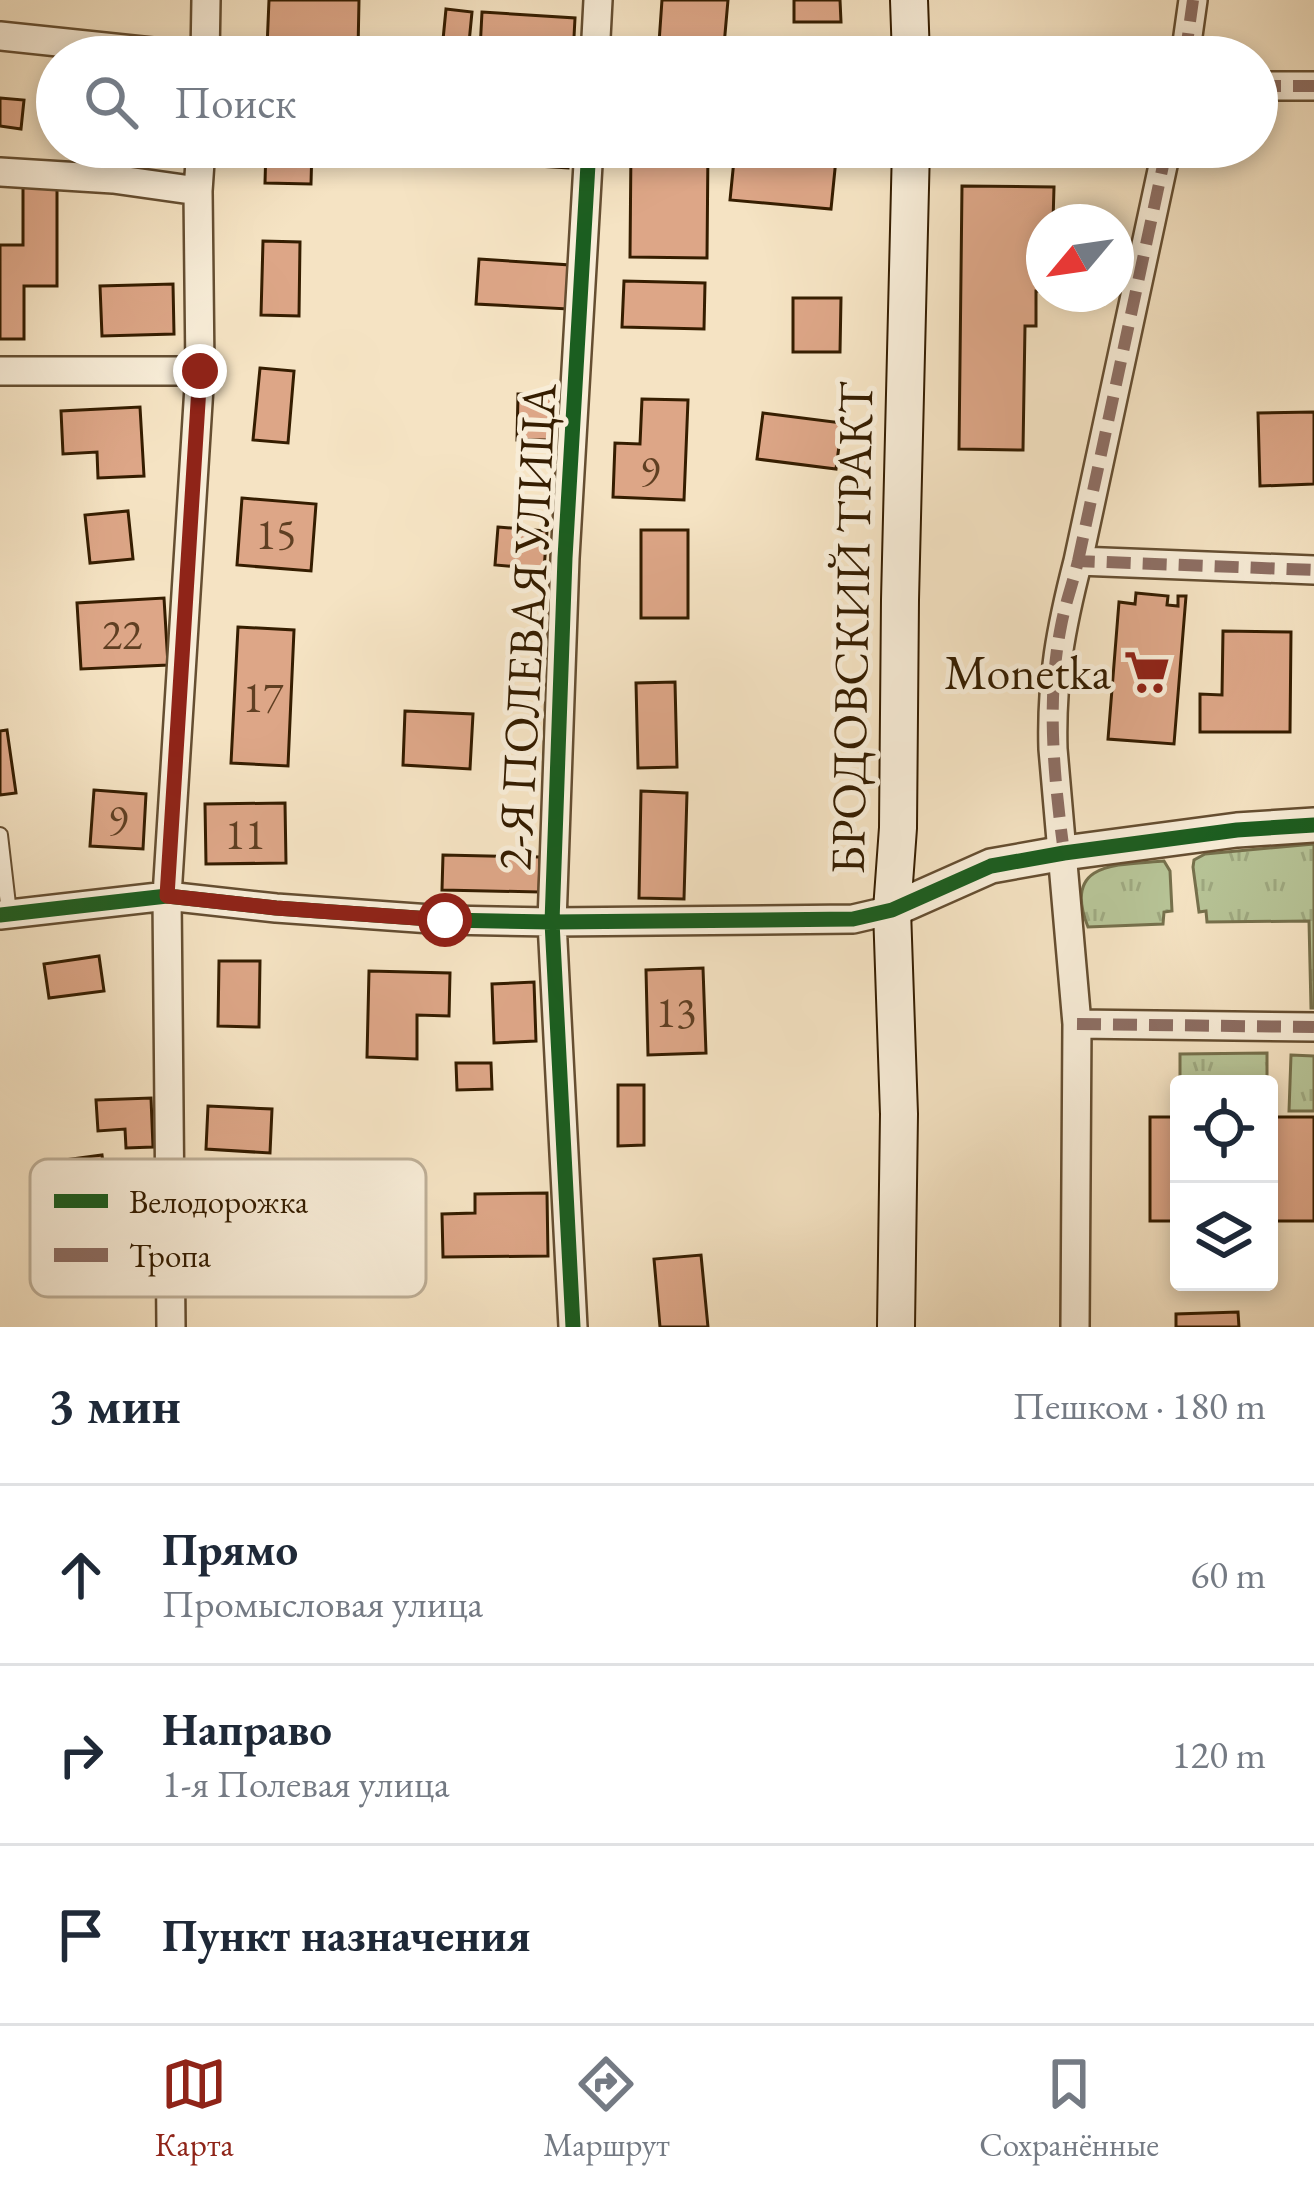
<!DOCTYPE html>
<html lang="ru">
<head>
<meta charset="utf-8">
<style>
	body { margin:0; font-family:"EB Garamond",serif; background:#f2f2f3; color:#1f2937 }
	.controls { position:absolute; right:36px; bottom:36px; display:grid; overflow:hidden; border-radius:12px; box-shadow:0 6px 18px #0003 }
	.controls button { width:108px; height:108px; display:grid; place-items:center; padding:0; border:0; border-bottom:3px solid #e0e1e3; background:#fff; color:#1f2937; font:60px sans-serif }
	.compass { position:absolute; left:1026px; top:204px; width:108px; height:108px; border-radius:50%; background:#fff; box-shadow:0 6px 18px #0003; rotate:241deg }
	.stop { position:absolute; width:36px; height:36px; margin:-27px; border:9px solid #8f2418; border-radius:50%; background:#fff }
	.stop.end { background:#8f2418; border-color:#fff; box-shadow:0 3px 12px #0008 }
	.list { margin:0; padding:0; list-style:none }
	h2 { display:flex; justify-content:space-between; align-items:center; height:156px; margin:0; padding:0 48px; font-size:51px }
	h2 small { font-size:39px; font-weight:400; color:#747a83 }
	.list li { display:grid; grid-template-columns:78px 1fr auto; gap:36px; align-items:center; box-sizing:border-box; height:180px; padding:0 48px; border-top:3px solid #e0e1e3 }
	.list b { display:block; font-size:45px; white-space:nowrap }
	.list p { margin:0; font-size:39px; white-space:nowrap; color:#747a83 }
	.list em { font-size:39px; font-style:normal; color:#747a83 }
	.icon { flex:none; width:66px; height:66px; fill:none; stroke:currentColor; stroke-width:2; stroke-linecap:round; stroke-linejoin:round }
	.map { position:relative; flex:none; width:1314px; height:1327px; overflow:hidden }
	.search { position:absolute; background:#fff; box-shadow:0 6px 18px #0003; left:36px; right:36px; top:36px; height:132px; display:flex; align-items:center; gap:30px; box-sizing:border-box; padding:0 42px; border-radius:66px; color:#747a83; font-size:45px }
	.sheet { height:696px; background:#fff }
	nav { display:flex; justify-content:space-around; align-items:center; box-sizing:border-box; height:168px; border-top:3px solid #e0e1e3; background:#fff; font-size:33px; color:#747a83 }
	nav a { display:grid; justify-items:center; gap:6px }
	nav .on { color:#8f2418 }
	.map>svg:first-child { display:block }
	.grass { fill:url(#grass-tufts); stroke:#76704c; stroke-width:3 }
	.building { fill:#dda687; stroke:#351d00; stroke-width:3 }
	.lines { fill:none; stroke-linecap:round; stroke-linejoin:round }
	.service-casing { stroke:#654e31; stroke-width:18 }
	.minor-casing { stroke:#654e31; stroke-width:32 }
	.tertiary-casing { stroke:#654e31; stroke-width:38 }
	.secondary-casing { stroke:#351d00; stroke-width:40 }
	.service { stroke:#f8edd8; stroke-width:14 }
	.minor { stroke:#f8edd8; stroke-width:27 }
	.tertiary { stroke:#f8edd8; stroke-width:33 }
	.secondary { stroke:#f8edd8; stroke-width:36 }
	.quiet { stroke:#8d6e63; stroke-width:12; stroke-dasharray:24 12; stroke-linecap:butt }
	.cycleway-casing { stroke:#f8edd8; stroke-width:22 }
	.cycleway { stroke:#1b5e20; stroke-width:15 }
	.route { stroke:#8f2418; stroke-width:15 }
	.labels { text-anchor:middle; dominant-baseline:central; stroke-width:10; stroke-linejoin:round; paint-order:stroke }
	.number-label { font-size:42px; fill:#5f3f22 }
	.street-label { font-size:48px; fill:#351d00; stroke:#f8edd8 }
	.poi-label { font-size:48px; fill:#351d00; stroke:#f8edd8; text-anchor:end }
	.key { fill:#f8edd8; stroke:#beaf97; stroke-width:3 }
	.key-label { font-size:33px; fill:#351d00 }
</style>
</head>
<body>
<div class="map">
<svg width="1314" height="1327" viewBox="0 0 1314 1327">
	<defs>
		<pattern id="grass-tufts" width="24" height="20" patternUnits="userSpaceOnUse" patternTransform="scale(3)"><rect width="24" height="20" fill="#b7c497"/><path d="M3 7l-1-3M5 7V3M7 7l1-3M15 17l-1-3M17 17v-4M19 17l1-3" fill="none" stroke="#9ea880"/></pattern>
	</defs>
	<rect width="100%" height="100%" fill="#f5e3c3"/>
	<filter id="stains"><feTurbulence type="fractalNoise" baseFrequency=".00167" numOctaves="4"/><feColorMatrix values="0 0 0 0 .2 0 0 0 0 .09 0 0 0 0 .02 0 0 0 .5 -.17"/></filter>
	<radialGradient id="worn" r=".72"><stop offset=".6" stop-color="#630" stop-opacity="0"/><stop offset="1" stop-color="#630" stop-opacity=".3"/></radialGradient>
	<path class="grass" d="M 1314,844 L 1314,1008 L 1311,1008 L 1309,921 L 1207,922 L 1206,911 L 1199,912 L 1193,867 L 1194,860 L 1205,854 Z
		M 1164,861 L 1170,871 L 1172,911 L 1164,912 L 1163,924 L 1088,927 C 1061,860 1120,865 1164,861 Z
		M 1267,1053 L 1267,1084 L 1180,1084 L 1180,1054 Z
		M 1291,1055 L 1314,1056 L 1314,1111 L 1289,1111 Z"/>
	<path class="building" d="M 269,0 L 359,0 L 358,51 L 267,48 Z
		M 662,0 L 728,0 L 723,57 L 658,57 Z
		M 794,0 L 840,0 L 841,22 L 794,22 Z
		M 446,9 L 472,12 L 468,53 L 442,50 Z
		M 482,12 L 575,18 L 573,56 L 480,50 Z
		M 0,98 L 24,100 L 21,129 L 0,126 Z
		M 266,147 L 312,147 L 311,184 L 265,183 Z
		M 474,147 L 569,147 L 568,168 L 473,162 Z
		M 631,147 L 708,147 L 707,258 L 630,257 Z
		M 735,150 L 836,159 L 831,209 L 730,200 Z
		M 962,186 L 1054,187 L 1053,222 L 1044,222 L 1044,291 L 1036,291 L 1036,326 L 1025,326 L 1023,450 L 959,449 Z
		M 23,187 L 57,188 L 57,286 L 24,286 L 24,339 L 0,339 L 0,245 L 23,245 Z
		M 263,241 L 300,242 L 299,316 L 261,315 Z
		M 479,259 L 570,265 L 568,309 L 476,304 Z
		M 624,281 L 705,283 L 704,329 L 622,327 Z
		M 173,284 L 174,334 L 102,336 L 100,286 Z
		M 793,298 L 841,298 L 840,352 L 793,352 Z
		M 260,368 L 294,371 L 288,443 L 253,440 Z
		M 518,394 L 558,395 L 558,440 L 517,440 Z
		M 642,399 L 688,400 L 684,500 L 613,497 L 615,443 L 640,444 Z
		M 140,407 L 144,476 L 98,478 L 97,452 L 63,454 L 61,411 Z
		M 1314,412 L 1314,484 L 1260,486 L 1258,413 Z
		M 763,413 L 842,423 L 836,469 L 757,459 Z
		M 242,498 L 316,504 L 311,571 L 237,565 Z
		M 128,511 L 133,559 L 90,563 L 85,515 Z
		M 498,527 L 547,531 L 544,569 L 495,565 Z
		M 641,530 L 688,530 L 688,618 L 641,618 Z
		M 1136,593 L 1168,596 L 1167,605 L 1178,606 L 1178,596 L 1186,596 L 1174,744 L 1108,739 L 1119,602 L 1135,604 Z
		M 164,598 L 168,665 L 81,669 L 77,603 Z
		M 238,627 L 294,630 L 288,766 L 231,763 Z
		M 1223,631 L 1291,632 L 1290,732 L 1200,732 L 1200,694 L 1222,695 Z
		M 675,682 L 677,767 L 638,768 L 636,683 Z
		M 405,711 L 473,714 L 470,769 L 403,765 Z
		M 7,730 L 16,793 L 0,795 L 0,731 Z
		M 94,790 L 146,794 L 143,849 L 90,846 Z
		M 641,791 L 687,793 L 684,899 L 639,898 Z
		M 285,803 L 286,863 L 206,864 L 205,804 Z
		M 443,855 L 540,857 L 539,892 L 442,890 Z
		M 99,956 L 104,991 L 49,998 L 44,964 Z
		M 219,961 L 260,961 L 259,1027 L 218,1026 Z
		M 703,968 L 706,1053 L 648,1055 L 646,970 Z
		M 369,971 L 450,973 L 449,1016 L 417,1015 L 417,1059 L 367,1057 Z
		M 534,982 L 536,1041 L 494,1043 L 492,984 Z
		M 456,1063 L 491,1063 L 492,1089 L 457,1090 Z
		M 618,1085 L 644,1085 L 644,1145 L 618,1146 Z
		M 151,1098 L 153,1147 L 126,1148 L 125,1129 L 98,1131 L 96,1100 Z
		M 208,1106 L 272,1109 L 270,1153 L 206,1149 Z
		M 1150,1117 L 1179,1117 L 1179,1221 L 1150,1221 Z
		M 1269,1117 L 1314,1117 L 1314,1221 L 1269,1221 Z
		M 102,1155 L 112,1236 L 44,1244 L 40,1209 L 69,1205 L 64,1160 Z
		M 547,1193 L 548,1256 L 443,1257 L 442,1214 L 475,1213 L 475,1194 Z
		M 1176,1245 L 1179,1245 L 1179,1282 L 1230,1282 L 1177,1284 Z
		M 701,1255 L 708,1327 L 660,1327 L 654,1259 Z
		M 1238,1312 L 1239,1327 L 1176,1327 L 1176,1314 Z"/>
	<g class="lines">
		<g class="service-casing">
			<path id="service" d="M 0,835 L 9,913"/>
		</g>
		<g class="minor-casing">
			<path id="minor" d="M 0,36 L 200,57
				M 205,57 L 206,0
				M 595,57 L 598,0
				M 1185,57 L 1193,0
				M 1257,86 L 1314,86
				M 0,172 L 113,179 L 198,191
				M 0,371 L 200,371
				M 1078,561 L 1167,147
				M 0,915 L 167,896 L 276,908 L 445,920 L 552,922 L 853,919 L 892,910
				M 1077,1024 L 1314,1027
				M 171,1327 L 167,896 L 200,371 L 198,191 L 201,147
				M 573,1327 L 552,922 L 565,558 L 589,147
				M 1075,1327 L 1077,1024 L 1053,749 C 1051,680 1061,627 1078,561 L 1314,570"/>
		</g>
		<g class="tertiary-casing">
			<path id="tertiary" d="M 892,910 L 991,866 L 1064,853 L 1237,830 L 1314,825"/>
		</g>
		<g class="secondary-casing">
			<path id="secondary" d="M 909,0 L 911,57
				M 896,1327 L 899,1114 L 892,910 L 898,828 L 900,600 L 911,147"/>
		</g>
		<use href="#service" class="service"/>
		<use href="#minor" class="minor"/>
		<use href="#tertiary" class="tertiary"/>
		<use href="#secondary" class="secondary"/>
		<path class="quiet" d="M 1185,57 L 1193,0
			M 1257,86 L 1314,86
			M 1078,561 L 1167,147
			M 1064,853 C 1054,777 1046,701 1061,626 C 1065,604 1073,583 1078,561 L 1314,570
			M 1077,1024 L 1314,1027"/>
		<g class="cycleway-casing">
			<path id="cycleway" d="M 0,915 L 167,896 L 276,908 L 445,920 L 552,922 L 853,919 L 892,910 L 991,866 L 1064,853 L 1237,830 L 1314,825
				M 573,1327 L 552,922 L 565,558 L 589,147"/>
		</g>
		<use href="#cycleway" class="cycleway"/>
	</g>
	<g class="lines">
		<path class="route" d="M 200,371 L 167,896 L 276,908 L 445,920"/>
	</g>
	<defs>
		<g id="supermarket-bare" transform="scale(3.6)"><path d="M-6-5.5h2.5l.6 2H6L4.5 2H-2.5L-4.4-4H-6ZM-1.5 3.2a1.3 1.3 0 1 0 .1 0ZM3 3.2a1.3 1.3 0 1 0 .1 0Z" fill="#8f2418" stroke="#f8edd8" stroke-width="2.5" paint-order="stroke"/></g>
	</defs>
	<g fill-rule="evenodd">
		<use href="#supermarket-bare" x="1147" y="672"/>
	</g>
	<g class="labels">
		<g class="number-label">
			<text x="650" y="471">9</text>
			<text x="276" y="534">15</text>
			<text x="122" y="634">22</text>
			<text x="263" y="697">17</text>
			<text x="118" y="820">9</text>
			<text x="245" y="834">11</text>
			<text x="676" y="1012">13</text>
		</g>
		<g class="street-label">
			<text transform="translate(526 627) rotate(-87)">2-Я ПОЛЕВАЯ УЛИЦА</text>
			<text transform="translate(851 628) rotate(-89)">БРОДОВСКИЙ ТРАКТ</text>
		</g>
		<g class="poi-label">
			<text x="1111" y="672">Monetka</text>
		</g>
	</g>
	<rect x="30" y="1159" width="396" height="138" rx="18" class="key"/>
	<rect x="54" y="1194" width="54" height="14" fill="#1b5e20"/>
	<rect x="54" y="1248" width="54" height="14" fill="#8d6e63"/>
	<g class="key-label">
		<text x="129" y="1213">Велодорожка</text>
		<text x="129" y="1267">Тропа</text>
	</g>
	<rect width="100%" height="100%" filter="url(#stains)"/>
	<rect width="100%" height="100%" fill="url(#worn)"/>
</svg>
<div class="controls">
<button><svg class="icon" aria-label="locate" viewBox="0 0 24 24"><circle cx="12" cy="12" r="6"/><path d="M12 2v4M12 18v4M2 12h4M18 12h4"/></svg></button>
<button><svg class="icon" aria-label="layers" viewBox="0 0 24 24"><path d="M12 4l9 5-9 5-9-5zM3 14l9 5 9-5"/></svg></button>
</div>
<svg class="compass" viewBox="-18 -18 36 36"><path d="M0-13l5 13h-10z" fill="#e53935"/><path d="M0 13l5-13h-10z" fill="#747a83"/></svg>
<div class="stop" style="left:445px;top:920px"></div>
<div class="stop end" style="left:200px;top:371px"></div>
<div class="search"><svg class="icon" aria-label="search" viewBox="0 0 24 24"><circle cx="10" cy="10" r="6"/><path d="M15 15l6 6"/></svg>Поиск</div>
</div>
<section class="sheet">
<h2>3 мин<small>Пешком · 180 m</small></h2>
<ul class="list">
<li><svg class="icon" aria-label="ahead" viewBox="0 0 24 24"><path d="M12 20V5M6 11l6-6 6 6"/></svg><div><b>Прямо</b><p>Промысловая улица</p></div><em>60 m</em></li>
<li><svg class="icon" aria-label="right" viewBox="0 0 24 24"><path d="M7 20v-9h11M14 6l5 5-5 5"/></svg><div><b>Направо</b><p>1-я Полевая улица</p></div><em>120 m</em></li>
<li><svg class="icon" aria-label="arrive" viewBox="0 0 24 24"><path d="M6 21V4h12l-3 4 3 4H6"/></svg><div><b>Пункт назначения</b></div></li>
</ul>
</section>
<nav>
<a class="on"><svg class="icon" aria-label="map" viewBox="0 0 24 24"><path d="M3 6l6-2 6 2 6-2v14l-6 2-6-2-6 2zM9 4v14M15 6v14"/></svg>Карта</a>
<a><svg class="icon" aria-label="directions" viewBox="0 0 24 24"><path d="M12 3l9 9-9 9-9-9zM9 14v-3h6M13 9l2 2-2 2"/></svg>Маршрут</a>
<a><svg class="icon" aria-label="saved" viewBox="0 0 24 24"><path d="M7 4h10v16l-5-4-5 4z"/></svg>Сохранённые</a>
</nav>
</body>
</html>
